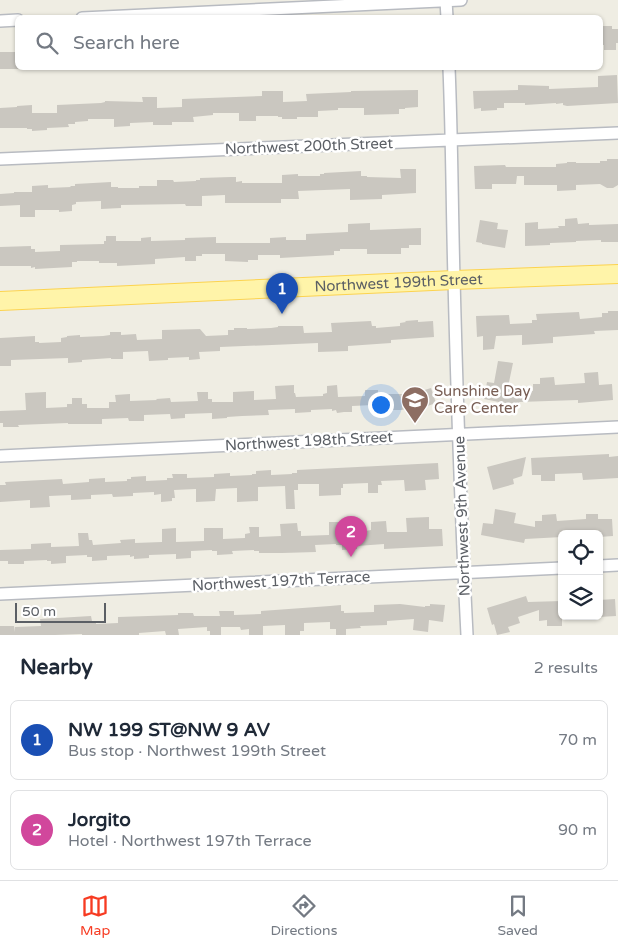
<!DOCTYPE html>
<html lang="en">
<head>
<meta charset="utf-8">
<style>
	body { margin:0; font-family:"Varela Round",sans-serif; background:#f2f2f3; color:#1f2937 }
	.controls { position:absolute; right:15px; bottom:15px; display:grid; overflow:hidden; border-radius:8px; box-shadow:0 1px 4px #0004 }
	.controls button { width:45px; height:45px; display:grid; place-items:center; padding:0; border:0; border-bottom:1px solid #e0e1e3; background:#fff; color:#1f2937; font:25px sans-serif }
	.scale { position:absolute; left:15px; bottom:12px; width:91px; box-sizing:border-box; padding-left:5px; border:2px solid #5b5f65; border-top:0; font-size:14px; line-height:18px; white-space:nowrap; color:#5b5f65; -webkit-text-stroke:4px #fff; paint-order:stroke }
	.you { position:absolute; left:380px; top:404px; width:18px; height:18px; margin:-12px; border:4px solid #fff; border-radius:50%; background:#1a73e8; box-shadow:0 0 0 8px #1a73e833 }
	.badge { display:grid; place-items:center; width:32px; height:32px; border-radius:50%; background:#f73b22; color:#fff; font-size:16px; font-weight:700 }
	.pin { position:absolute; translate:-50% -41px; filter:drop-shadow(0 1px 2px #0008) }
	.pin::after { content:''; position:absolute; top:26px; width:18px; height:15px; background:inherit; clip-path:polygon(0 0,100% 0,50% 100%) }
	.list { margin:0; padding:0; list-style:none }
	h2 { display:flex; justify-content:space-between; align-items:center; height:65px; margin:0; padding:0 20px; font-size:21px }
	h2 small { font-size:16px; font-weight:400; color:#747a83 }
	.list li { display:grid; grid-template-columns:32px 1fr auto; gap:15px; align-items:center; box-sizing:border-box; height:80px; margin:0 10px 10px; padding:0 10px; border:1px solid #e0e1e3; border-radius:8px }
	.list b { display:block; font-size:19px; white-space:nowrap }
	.list p { margin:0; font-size:16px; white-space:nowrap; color:#747a83 }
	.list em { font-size:16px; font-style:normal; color:#747a83 }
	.icon { flex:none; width:28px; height:28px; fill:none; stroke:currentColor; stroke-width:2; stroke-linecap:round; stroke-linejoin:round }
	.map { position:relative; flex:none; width:618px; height:635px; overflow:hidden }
	.search { position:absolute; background:#fff; box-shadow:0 1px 4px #0004; left:15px; right:15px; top:15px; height:55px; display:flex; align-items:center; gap:12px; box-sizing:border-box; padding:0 18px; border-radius:8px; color:#747a83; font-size:19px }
	.sheet { height:245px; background:#fff }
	nav { display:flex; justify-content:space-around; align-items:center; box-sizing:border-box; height:70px; border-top:1px solid #e0e1e3; background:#fff; font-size:14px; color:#747a83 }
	nav a { display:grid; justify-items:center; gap:2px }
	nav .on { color:#f73b22 }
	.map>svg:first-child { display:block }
	.building { fill:#cac7c0 }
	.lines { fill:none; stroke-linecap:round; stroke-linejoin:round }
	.minor-casing { stroke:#b8bbc1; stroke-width:14 }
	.primary-casing { stroke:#fcd34f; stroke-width:20 }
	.minor { stroke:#fff; stroke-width:11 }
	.primary { stroke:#fff4a9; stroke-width:18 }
	.labels { text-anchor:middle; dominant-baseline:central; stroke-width:5; stroke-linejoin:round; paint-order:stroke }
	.street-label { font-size:15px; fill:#5b5f65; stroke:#fff }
	.education-label { font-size:15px; fill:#785e54; stroke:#fff; text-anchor:start }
</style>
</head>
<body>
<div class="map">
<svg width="618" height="635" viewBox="0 0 618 635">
	<rect width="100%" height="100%" fill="#efede3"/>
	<path class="building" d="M 600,26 L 612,26 L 612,29 L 618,29 L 618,43 L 616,43 L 616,50 L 604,50 L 604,45 L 600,45 Z
		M 0,52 L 18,52 L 18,69 L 0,69 Z
		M 617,75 L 618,103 L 567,106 L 563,105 L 563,103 L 556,104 L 556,103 L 525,105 L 525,103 L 504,103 L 504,108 L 497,108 L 497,110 L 481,111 L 481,108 L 474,109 L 473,91 L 518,90 L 518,85 L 549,86 L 549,89 L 598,87 L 598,76 Z
		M 418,90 L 418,107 L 405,108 L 405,109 L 399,109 L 399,114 L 364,115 L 364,108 L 338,108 L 338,110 L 318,111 L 318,117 L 297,117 L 297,119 L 282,119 L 282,117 L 278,117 L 278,116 L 256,116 L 256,121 L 239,121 L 239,113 L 213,113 L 213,115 L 193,117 L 194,122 L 172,122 L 172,125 L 153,125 L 153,122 L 130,123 L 130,126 L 114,127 L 114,119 L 88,119 L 88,121 L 75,122 L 75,124 L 68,124 L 69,127 L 47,128 L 47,130 L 32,131 L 32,129 L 27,129 L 27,128 L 0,128 L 0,108 L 17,107 L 17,106 L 32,105 L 32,113 L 57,113 L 57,105 L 101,103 L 105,102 L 105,101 L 143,102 L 142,97 L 157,97 L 157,108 L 182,107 L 182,99 L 262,96 L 262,91 L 283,91 L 283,102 L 307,101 L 306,94 L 351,92 L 351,91 Z
		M 607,159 L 618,159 L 618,185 L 613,188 L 607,188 L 600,184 L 576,185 L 576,190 L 557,191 L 557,185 L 524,185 L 524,176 L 517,176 L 516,184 L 492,184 L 492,189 L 475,189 L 474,166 L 505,165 L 506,167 L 556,167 L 556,164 L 567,163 L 567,162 L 576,162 L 576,163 L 600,163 L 600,161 L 607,161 Z
		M 400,169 L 416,169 L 416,193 L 382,195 L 382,199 L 350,200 L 350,189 L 298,191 L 299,199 L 281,199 L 281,203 L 225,203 L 225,195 L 202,196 L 202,206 L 186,206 L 185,204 L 121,205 L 121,208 L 101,209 L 101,201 L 76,202 L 76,204 L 72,205 L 72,211 L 59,212 L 59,210 L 35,210 L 35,217 L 20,217 L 20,205 L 0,206 L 0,194 L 14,193 L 14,192 L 32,192 L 32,186 L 48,185 L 48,188 L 71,187 L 70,186 L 75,186 L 75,184 L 111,182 L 111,187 L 118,187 L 118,188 L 139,188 L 139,186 L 157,186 L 157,180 L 173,180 L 174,182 L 196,181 L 196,180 L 200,180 L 200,178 L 231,177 L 236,177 L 236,182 L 242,181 L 242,183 L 282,183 L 282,175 L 298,174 L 298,176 L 320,176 L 320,174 L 324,174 L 324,173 L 361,171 L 361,176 L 367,176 L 367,177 L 401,178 Z
		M 577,218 L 578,224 L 589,223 L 589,225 L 618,224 L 618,242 L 601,242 L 601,240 L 576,241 L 576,242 L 550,243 L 550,245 L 525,246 L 525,223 L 538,222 L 538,229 L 559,228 L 558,226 L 565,226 L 565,219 Z
		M 480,220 L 498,223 L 497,229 L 508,230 L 505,248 L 482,244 L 482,243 L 476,242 Z
		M 370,223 L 370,230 L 421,228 L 421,245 L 409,245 L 409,248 L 401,248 L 401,254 L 367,254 L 367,249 L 340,249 L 340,251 L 334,251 L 334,255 L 280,258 L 280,255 L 258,255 L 258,260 L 248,260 L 248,262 L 225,261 L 225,254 L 202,254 L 202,256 L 196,256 L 196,261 L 185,261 L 185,257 L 155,259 L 155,264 L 117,266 L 117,263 L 99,263 L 99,261 L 77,261 L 77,262 L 72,262 L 72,267 L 35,269 L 35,267 L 31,268 L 31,266 L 0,266 L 0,247 L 31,246 L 31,249 L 35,249 L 35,252 L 60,251 L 60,245 L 104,244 L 104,241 L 106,241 L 106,236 L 116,236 L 116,241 L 141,241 L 141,238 L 151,237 L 151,241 L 185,240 L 185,238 L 216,237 L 216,243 L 270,243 L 270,238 L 286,237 L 286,240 L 306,240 L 306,234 L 348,232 L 348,224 Z
		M 608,311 L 618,311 L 618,330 L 594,331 L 595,334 L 553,337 L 553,343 L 522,345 L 522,335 L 496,336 L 494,349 L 483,350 L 483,336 L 477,337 L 476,316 L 509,315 L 510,324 L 532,323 L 532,320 L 537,320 L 536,314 L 579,312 L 580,319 L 602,317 L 602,313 L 608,313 Z
		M 418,320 L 418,322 L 433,321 L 434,337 L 391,340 L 391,343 L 348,346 L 348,351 L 318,352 L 318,343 L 272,345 L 220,347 L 220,351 L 199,352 L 200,359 L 189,360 L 189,357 L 168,358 L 168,360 L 149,361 L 148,351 L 123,352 L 123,359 L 111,359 L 111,358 L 82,360 L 82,362 L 68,363 L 68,358 L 11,360 L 11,366 L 0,366 L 0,338 L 35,336 L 35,342 L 39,342 L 39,343 L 61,342 L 61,338 L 67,337 L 67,336 L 80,335 L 80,337 L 103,336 L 110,335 L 110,332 L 121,332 L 121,335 L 136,334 L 137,340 L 162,339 L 162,330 L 200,329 L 206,336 L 228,335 L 228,330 L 234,330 L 234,328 L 247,328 L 247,329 L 271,328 L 278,327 L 278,326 L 303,326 L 304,333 L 332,332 L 331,323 L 371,321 L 372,326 L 376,326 L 376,328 L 400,326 L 400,323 L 406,322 L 405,321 Z
		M 498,361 L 513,363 L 508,387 L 533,391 L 533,384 L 540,384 L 540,378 L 554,377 L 555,385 L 585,383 L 584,373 L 598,372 L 599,385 L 612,384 L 613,400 L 578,403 L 578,400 L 519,402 L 518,406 L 484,399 L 487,382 L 494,383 Z
		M 294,385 L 294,393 L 295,393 L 296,397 L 323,396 L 323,394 L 327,393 L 327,386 L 337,385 L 338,397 L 365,396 L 365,390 L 378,390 L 378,394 L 412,394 L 431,388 L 436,403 L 422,408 L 421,405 L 417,407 L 416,405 L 402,410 L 378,410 L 378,406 L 373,406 L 373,405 L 352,406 L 352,412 L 344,412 L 337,413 L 336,410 L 332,411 L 332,409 L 311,410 L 311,412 L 295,413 L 295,409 L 268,410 L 269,415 L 242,416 L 227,417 L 227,418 L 212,419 L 212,413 L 185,414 L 185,418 L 171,419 L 170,414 L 144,415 L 144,421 L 129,421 L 128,418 L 102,419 L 102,424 L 68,424 L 68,423 L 18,425 L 19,427 L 3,427 L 3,423 L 0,423 L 0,411 L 26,410 L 25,393 L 46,392 L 46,408 L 67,407 L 67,404 L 72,404 L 72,398 L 82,398 L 82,404 L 87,404 L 87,408 L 109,408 L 109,402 L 116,402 L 115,395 L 130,394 L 130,401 L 157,400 L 156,399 L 170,398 L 171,402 L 198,401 L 197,392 L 208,392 L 208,399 L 212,399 L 212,402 L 233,402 L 233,392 L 254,391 L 254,400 L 276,399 L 275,386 Z
		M 609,454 L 609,457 L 618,456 L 618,478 L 583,480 L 582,473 L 555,474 L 555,481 L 541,481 L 541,475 L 532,475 L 531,458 Z
		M 526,457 L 522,476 L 513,479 L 514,484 L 493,490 L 487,467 Z
		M 438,463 L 439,479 L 425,480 L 426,490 L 405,491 L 404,480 L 381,481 L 382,485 L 378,485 L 378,493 L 368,493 L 368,483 L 343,484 L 343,488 L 341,488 L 341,495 L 319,496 L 319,484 L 298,484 L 298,490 L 294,490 L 295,509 L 286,509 L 285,486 L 258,487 L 258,501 L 237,502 L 237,488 L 216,489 L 215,501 L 196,502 L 196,489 L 174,490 L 175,498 L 172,498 L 172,501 L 161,502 L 161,494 L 154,495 L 154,492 L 133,493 L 133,496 L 113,497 L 112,494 L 91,495 L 91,499 L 71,500 L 71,495 L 49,496 L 50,507 L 30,508 L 30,500 L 0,502 L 0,485 L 6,485 L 5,482 L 62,479 L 63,484 L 89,482 L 89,479 L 105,478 L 105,482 L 127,481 L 127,479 L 131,479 L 131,477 L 146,476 L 146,481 L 167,480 L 167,478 L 173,478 L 172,474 L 187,474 L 187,478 L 214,477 L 214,474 L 230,473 L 230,476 L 252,475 L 252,474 L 256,474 L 256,471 L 271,470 L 271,475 L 292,474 L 292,473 L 297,473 L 297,470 Z
		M 495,509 L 516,513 L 514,523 L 535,527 L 535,521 L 542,521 L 542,515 L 556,514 L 557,521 L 586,519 L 586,514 L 598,514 L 598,519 L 612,519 L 613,536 L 599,537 L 599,534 L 562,534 L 562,537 L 525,539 L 524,543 L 481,535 L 483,523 L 493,524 Z
		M 429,517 L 429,529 L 442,529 L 443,546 L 384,549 L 384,544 L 357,546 L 357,549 L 342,550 L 342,545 L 336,545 L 336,544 L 315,545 L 316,552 L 282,553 L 259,553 L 259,551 L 254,551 L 254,550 L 232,551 L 233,554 L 217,555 L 217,551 L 212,551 L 212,550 L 191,551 L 191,558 L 176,559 L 176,554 L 149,555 L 149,558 L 134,559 L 134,556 L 130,557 L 130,555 L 107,556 L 107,560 L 92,561 L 92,557 L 87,557 L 87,555 L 66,556 L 66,563 L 51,564 L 51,561 L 47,561 L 47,560 L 24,561 L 24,564 L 8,564 L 8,561 L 0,561 L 0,550 L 31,549 L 31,544 L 51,543 L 51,547 L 79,546 L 78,533 L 88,533 L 89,540 L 92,540 L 93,545 L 121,543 L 120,540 L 135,539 L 135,543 L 162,542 L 162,529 L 176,528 L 176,542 L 204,541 L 204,528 L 223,528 L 223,539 L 245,538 L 245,534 L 250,533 L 249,527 L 259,527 L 259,537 L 281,536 L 280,524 L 297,523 L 298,531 L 301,531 L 301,536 L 329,535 L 329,522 L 340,522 L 340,529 L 342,529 L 342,533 L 365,533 L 365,531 L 371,530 L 371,522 L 386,521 L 387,532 L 407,532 L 406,518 Z
		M 526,596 L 528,602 L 562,601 L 562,626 L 547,626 L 547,620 L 539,621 L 539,610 L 518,617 L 520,623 L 508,627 L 510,632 L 497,635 L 494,624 L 492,625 L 487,608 Z
		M 615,599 L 616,616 L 599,617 L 599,600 Z
		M 400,604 L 425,607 L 425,606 L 430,606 L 430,604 L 445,605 L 443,622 L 429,620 L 428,632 L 413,630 L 414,619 L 387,621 L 387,625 L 360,626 L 361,628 L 346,629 L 346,635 L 336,635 L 336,629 L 330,629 L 330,622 L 304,623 L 304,631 L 300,631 L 300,635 L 285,635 L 285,625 L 263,626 L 263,635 L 249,635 L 249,629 L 241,630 L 240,627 L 221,627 L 221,635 L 210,635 L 210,631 L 207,631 L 207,627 L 178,629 L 179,635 L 166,635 L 165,631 L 139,633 L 139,635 L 82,635 L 82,634 L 55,635 L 0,635 L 0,626 L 14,626 L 15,632 L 15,627 L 41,626 L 40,619 L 91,616 L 92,621 L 96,621 L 96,624 L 118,623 L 118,617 L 178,615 L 178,613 L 193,613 L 194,616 L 220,616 L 219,611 L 234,611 L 234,615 L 261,614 L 261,611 L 330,606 L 341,605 L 341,611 L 344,611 L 344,613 L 374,612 L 374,605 Z"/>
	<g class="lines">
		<g class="minor-casing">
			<path id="minor" d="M 446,0 L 447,18
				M 82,18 L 461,0
				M 0,21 L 18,20
				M 449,68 C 452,138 452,209 454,279 C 457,398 461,517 467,635
				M 0,159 L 618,133
				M 0,456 L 618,427
				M 599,566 L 618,565
				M 0,594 L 562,568"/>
		</g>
		<g class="primary-casing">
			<g id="primary">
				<path id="s1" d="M 0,301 L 454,280 L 618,274"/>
			</g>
		</g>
		<use href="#minor" class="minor"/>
		<use href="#primary" class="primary"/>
	</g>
	<defs>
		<g id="school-pin" transform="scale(1.4375)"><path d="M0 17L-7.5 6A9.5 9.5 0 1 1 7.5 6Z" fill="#8d6e63" stroke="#fff"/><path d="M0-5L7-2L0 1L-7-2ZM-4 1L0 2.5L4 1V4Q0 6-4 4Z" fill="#fff"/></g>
	</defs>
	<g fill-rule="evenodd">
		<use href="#school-pin" x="415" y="400"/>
	</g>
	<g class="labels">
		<g class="street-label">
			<text transform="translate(309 146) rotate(-2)">Northwest 200th Street</text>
			<text stroke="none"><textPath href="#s1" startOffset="399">Northwest 199th Street</textPath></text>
			<text transform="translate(309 441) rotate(-3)">Northwest 198th Street</text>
			<text transform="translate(462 516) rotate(-92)">Northwest 9th Avenue</text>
			<text transform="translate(281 581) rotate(-3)">Northwest 197th Terrace</text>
		</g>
		<g class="education-label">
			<text x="434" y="391">Sunshine Day<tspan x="434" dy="17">Care Center</tspan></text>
		</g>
	</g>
</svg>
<div class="controls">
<button><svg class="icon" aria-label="locate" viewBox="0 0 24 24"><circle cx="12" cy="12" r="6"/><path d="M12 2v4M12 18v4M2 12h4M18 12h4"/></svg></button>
<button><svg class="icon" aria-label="layers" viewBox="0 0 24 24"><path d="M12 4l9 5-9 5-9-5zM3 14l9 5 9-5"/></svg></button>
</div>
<div class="scale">50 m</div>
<div class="you"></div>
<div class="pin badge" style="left:282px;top:314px;background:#1a4fb4">1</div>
<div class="pin badge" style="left:351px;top:557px;background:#d1479c">2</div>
<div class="search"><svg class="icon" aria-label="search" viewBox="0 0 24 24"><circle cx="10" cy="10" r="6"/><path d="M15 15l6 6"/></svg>Search here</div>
</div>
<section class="sheet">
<h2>Nearby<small>2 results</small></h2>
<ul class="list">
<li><span class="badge" style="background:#1a4fb4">1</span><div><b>NW 199 ST@NW 9 AV</b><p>Bus stop · Northwest 199th Street</p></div><em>70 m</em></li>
<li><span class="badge" style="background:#d1479c">2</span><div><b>Jorgito</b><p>Hotel · Northwest 197th Terrace</p></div><em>90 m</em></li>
</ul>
</section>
<nav>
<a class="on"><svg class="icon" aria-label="map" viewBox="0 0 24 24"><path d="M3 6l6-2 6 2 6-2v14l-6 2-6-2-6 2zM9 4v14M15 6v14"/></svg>Map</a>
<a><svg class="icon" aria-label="directions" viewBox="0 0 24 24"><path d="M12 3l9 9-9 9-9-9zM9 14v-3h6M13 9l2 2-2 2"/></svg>Directions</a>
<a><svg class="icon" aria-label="saved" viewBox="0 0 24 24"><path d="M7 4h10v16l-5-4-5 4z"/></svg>Saved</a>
</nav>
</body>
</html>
